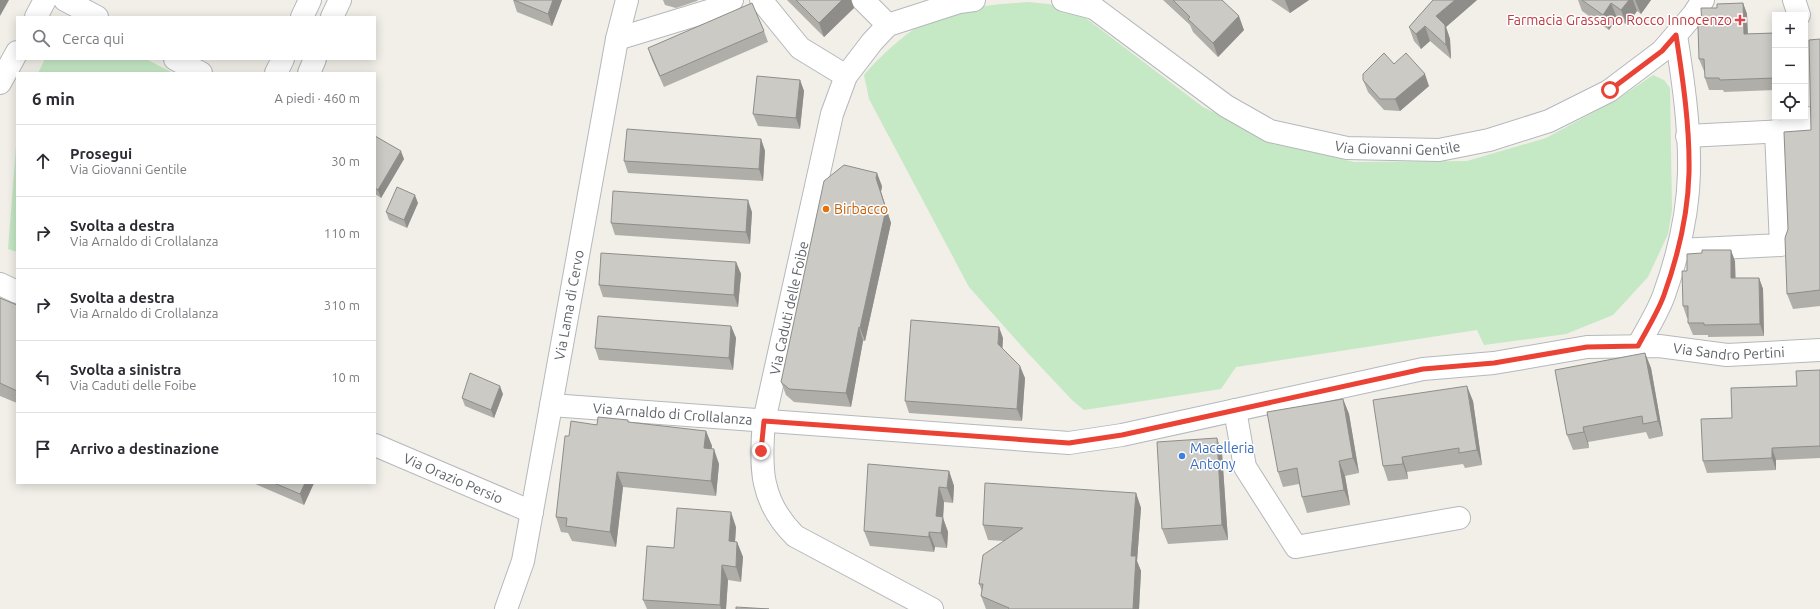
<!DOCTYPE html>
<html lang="it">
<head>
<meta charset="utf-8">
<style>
	body { margin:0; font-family:Ubuntu,sans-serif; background:#f7f7f7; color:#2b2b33 }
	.controls { position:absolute; right:12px; top:12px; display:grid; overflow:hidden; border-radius:0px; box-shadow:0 2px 10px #0003 }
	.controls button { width:36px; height:36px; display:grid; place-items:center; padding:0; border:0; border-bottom:1px solid #e1e1e2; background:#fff; color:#2b2b33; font:20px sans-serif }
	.stop { position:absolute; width:12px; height:12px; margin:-9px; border:3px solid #ea4335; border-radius:50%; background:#fff }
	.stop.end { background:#ea4335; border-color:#fff; box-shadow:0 1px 4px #0008 }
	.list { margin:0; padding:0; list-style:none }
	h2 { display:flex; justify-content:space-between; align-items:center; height:52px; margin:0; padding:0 16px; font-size:17px }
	h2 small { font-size:13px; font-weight:400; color:#7c7c81 }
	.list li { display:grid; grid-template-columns:26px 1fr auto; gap:12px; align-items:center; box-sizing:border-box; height:72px; padding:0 16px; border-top:1px solid #e1e1e2 }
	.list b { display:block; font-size:15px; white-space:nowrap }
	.list p { margin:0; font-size:13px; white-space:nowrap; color:#7c7c81 }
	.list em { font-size:13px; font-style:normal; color:#7c7c81 }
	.icon { flex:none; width:22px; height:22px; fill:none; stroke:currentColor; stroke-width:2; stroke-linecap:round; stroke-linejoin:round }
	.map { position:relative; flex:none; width:1820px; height:609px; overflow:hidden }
	.search { position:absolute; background:#fff; box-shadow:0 2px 10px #0003; left:16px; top:16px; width:360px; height:44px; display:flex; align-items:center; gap:10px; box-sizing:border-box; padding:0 14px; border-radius:0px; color:#7c7c81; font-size:15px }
	.panel { position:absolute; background:#fff; box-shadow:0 2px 10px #0003; left:16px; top:72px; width:360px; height:412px; border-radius:0px }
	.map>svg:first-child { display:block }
	.green { fill:#c5e8c5 }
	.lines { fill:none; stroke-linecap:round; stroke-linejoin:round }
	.minor-casing { stroke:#b5b8bc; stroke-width:24 }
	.minor { stroke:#fff; stroke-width:22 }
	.wall { fill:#afaea9 }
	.shaded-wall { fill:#8f8d8a }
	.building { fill:#cccac5; stroke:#8f8d8a }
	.route { stroke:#ea4335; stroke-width:5 }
	.health-dot { fill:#e0444e; stroke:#fff; stroke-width:1.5 }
	.food-dot { fill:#e8710a; stroke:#fff; stroke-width:1.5 }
	.shop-dot { fill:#3f7fe0; stroke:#fff; stroke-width:1.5 }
	.labels { text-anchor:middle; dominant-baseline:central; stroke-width:3; stroke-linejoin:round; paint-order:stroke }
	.health-label { font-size:14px; fill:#be3a42; stroke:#fff; text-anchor:end }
	.street-label { font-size:14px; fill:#5f6368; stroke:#fff }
	.food-label { font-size:14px; fill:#c56008; stroke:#fff; text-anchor:start }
	.shop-label { font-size:14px; fill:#366cbe; stroke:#fff; text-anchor:start }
</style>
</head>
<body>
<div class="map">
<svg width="1820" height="609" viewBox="0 0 1820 609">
	<rect width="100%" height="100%" fill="#f1efe8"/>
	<path class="green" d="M 1028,2 L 1049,4 L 1079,13 L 1203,107 L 1275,143 L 1354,162 L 1467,161 L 1546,138 L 1618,99 L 1653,75 L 1664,80 L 1670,88 L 1672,210 L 1668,234 L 1648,277 L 1613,315 L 1566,334 L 1484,345 L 1477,330 L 1236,367 L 1221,389 L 1084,410 L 1072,400 L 1026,351 L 969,287 L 869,99 L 864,75 C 883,53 917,21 946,13 C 972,6 1001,4 1028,2 Z
		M 45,59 L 146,59 L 173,73 L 38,73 Z
		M 17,134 L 17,252 L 8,249 Z"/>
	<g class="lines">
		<g class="minor-casing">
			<g id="minor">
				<path d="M 65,0 L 97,17"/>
				<path d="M 761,0 L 800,48 L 846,76"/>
				<path d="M 863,0 L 888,25"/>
				<path d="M 1063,0 L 1094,8"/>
				<path id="s1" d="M 1087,0 L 1094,8 L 1226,106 L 1270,131 L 1347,148 L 1439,150 L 1489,140 L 1549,121 L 1609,91 L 1662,51 L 1693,15 L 1703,0"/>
				<path d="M 1794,0 L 1799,15"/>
				<path d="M 36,17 L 45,0"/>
				<path d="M 302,17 L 310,0"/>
				<path d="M 332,17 L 340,0"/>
				<path d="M 617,39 L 725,6 L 732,0"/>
				<path d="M 175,59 L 201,73"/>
				<path d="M 276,73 L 283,59"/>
				<path d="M 309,73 L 315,59"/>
				<path d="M 0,83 L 17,52"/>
				<path d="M 1687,136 L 1804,130 L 1804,117"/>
				<path d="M 1678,250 L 1781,245 L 1776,131"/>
				<path d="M 0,284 L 17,292"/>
				<path d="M 1638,346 C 1647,329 1658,312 1664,295 C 1678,256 1688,214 1689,173 C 1690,127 1683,80 1676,35"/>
				<path id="s2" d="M 551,405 L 1069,443 L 1122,435 L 1423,369 L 1494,363 L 1587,347 L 1659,346 L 1727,355 L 1820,350"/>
				<path d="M 1235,410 L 1245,467 L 1296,547 L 1459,518"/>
				<path id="s3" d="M 375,445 L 532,512"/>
				<path id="s4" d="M 506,609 L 523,561 L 617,39 L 627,0"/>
				<path id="s5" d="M 932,609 L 795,536 C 760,501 760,468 764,421 L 832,114 L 846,76 L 872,42 L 888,25 L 959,2 L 974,0"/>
			</g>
		</g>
		<use href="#minor" class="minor"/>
	</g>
	<path class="wall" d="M 513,0 L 562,0 L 552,26 L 517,12 Z
		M 663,0 L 698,0 L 697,1 L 676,8 L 665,5 Z
		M 787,0 L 851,0 L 854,8 L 824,37 Z
		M 1163,0 L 1222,0 L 1244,30 L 1218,57 L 1193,32 L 1190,25 Z
		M 1271,0 L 1309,0 L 1290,13 Z
		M 1433,0 L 1477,0 L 1446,27 L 1450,39 L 1451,59 L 1430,41 L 1421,49 L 1414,41 L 1409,27 Z
		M 1578,0 L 1651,0 L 1641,14 L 1637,11 L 1627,25 L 1617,18 L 1609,30 L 1582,11 Z
		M 1743,3 L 1747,14 L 1748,34 L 1775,33 L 1775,90 L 1724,92 L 1723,90 L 1709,90 L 1705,78 L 1705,71 L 1704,71 L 1699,59 L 1702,26 L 1717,8 Z
		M 764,31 L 768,42 L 664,87 L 652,60 L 648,48 Z
		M 1820,39 L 1820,306 L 1793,309 L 1787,294 L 1788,229 L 1811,130 Z
		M 1394,64 L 1429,86 L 1400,111 L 1384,110 L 1368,92 L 1363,80 Z
		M 800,80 L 804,91 L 800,129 L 758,126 L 753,114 Z
		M 375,136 L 404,159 L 381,198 L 375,194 Z
		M 761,139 L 765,151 L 763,181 L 628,173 L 624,161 Z
		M 882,186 L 881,192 L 891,223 L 865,341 L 863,341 L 851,407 L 794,402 L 786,395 L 781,382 Z
		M 418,203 L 407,228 L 389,220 L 386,212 Z
		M 752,212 L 750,244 L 615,235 L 611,223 Z
		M 1735,261 L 1735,278 L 1759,278 L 1763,289 L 1764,336 L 1708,337 L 1708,335 L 1693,335 L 1688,323 L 1688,318 L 1687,318 L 1683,306 L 1687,271 Z
		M 736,262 L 741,274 L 738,307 L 603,297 L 599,285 Z
		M 0,298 L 17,305 L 17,403 L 0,396 Z
		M 731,326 L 736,338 L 733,370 L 599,360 L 595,348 Z
		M 1003,338 L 1002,349 L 1025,378 L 1022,421 L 909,413 L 905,401 Z
		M 1645,353 L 1651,368 L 1663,436 L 1649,439 L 1646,432 L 1588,442 L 1589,448 L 1573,450 L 1567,435 Z
		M 1820,370 L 1820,458 L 1776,460 L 1776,470 L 1707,473 L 1703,461 L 1732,418 L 1797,386 Z
		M 503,394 L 494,418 L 465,406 L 462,398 Z
		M 1343,399 L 1349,414 L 1359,473 L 1345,476 L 1350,505 L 1307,513 L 1302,497 L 1299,484 L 1283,487 L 1278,472 Z
		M 1473,401 L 1482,465 L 1465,468 L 1463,464 L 1407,472 L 1408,479 L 1388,481 L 1383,466 Z
		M 629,423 L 706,431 L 712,446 L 711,449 L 719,464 L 716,496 L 623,487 L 616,547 L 572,541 L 568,533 L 561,532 L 556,517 L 597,425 Z
		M 1222,453 L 1228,540 L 1168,544 L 1162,529 Z
		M 949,471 L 954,486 L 953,503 L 944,502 L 943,518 L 948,532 L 947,548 L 935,547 L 934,552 L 870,546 L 864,531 Z
		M 253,483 L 314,483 L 304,505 Z
		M 1136,493 L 1141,508 L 1137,561 L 1141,571 L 1139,609 L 986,609 L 981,596 L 982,591 L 979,584 L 1004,541 L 988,540 L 983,525 Z
		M 736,527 L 735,542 L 737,542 L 743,557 L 741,582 L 728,580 L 726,609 L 647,609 L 643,600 L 674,548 Z"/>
	<path class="shaded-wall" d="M 0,0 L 9,0 L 0,16 Z
		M 553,0 L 562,0 L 552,26 L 548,14 Z
		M 842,0 L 851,0 L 854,8 L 824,37 L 819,23 Z
		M 1285,0 L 1309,0 L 1290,13 Z
		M 1455,0 L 1477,0 L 1446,27 L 1450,39 L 1451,59 L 1436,16 Z
		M 1629,0 L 1633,0 L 1637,11 L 1627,25 L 1621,10 Z
		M 1635,0 L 1651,0 L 1641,14 Z
		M 1611,3 L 1617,18 L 1609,30 L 1603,15 Z
		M 1743,3 L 1747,14 L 1748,46 L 1744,34 Z
		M 1239,16 L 1244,30 L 1218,57 L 1213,43 Z
		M 1425,26 L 1430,41 L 1421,49 L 1416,34 Z
		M 1425,74 L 1429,86 L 1400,111 L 1395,99 Z
		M 800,80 L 804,91 L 800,129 L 796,118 Z
		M 761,139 L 765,151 L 763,181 L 759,169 Z
		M 401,151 L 404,159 L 381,198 L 378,190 Z
		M 877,173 L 882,186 L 881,192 L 891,223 L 865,341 L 860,328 L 876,178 Z
		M 415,195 L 418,203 L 407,228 L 404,220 Z
		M 748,200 L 752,212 L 750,244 L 746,232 Z
		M 1731,250 L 1735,261 L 1736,290 L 1731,278 Z
		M 736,262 L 741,274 L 738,307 L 734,295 Z
		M 1759,278 L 1763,289 L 1764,336 L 1760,324 Z
		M 731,326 L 736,338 L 733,370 L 729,358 Z
		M 859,327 L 863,341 L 851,407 L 846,393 Z
		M 999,327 L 1003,338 L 1002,356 L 998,344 Z
		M 1645,353 L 1651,368 L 1663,436 L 1658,421 Z
		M 1020,366 L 1025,378 L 1022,421 L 1017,409 Z
		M 500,386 L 503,394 L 494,418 L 491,410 Z
		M 1467,386 L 1473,401 L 1482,465 L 1477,450 Z
		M 1343,399 L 1349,414 L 1359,473 L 1353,458 Z
		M 1583,427 L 1588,442 L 1589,448 L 1584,432 Z
		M 706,431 L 712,446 L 710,464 L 704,448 Z
		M 1217,438 L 1222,453 L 1228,540 L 1222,525 Z
		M 1772,448 L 1776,460 L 1776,470 L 1772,458 Z
		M 714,449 L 719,464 L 716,496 L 711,481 Z
		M 1402,457 L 1407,472 L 1408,479 L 1403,464 Z
		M 1339,461 L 1345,476 L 1350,505 L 1344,490 Z
		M 949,471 L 954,486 L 953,503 L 947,488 Z
		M 617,472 L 623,487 L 616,547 L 610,532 Z
		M 305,483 L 314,483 L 304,505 L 300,494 Z
		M 939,487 L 944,502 L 943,518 L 948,532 L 947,548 L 941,533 L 936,516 Z
		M 1136,493 L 1141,508 L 1137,561 L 1141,571 L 1139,609 L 1133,609 L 1131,556 Z
		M 731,512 L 736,527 L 734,556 L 729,541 Z
		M 929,532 L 935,547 L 934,552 L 929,537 Z
		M 737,542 L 743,557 L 741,582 L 736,567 Z
		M 722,565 L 728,580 L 726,609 L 721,609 L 720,605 Z"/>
	<path class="building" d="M 514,0 L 553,0 L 548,14 Z
		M 796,0 L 842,0 L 819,23 Z
		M 1173,0 L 1222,0 L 1239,16 L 1213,43 L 1188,19 L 1190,17 Z
		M 1433,0 L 1455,0 L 1436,16 L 1445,25 L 1446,45 L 1425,26 L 1416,34 L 1409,27 Z
		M 1582,0 L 1629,0 L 1621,10 L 1611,3 L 1603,15 Z
		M 752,3 L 764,31 L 660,76 L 648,48 Z
		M 1743,3 L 1744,34 L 1775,33 L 1775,78 L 1720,80 L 1719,78 L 1705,78 L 1704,59 L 1699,59 L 1698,26 L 1702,26 L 1701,8 L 1717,8 L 1717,4 Z
		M 1820,39 L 1820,290 L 1787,294 L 1785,238 L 1788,229 L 1784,132 L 1811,130 L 1809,40 Z
		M 1384,53 L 1394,64 L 1406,53 L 1425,74 L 1395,99 L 1380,99 L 1363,80 L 1363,74 Z
		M 757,76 L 800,80 L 796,118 L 753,114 Z
		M 627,129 L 761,139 L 759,169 L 624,161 Z
		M 375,136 L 401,151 L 378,190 L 375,188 Z
		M 844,165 L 877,173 L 876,178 L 886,209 L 860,328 L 859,327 L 846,393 L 789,389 L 781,382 L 824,181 Z
		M 397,187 L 415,195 L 404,220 L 386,212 Z
		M 613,191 L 748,200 L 746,232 L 611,223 Z
		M 1702,250 L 1731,250 L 1731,278 L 1759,278 L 1760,324 L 1704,325 L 1704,323 L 1688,323 L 1688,306 L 1683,306 L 1682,271 L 1687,271 L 1687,254 L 1702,253 Z
		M 601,253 L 736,262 L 734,295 L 599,285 Z
		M 0,298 L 17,305 L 17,391 L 0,383 Z
		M 598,316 L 731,326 L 729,358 L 595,348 Z
		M 911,320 L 999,327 L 998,344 L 1020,366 L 1017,409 L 905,401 Z
		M 1645,353 L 1658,421 L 1643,424 L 1642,416 L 1583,427 L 1584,432 L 1567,435 L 1555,370 Z
		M 1820,370 L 1820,446 L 1772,448 L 1772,458 L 1703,461 L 1701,419 L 1732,418 L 1731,388 L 1797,386 L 1796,371 Z
		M 470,373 L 500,386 L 491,410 L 462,398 Z
		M 1467,386 L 1477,450 L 1459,453 L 1459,448 L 1402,457 L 1403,464 L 1383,466 L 1373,400 Z
		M 1343,399 L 1353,458 L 1339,461 L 1344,490 L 1302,497 L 1297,468 L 1278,472 L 1267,412 Z
		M 598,417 L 628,420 L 628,422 L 706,431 L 704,448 L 714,449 L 711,481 L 617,472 L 610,532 L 566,526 L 567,518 L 556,517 L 565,436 L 569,436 L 571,421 L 597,425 Z
		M 1217,438 L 1222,525 L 1162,529 L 1157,442 Z
		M 868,464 L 949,471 L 947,488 L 939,487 L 936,516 L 943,517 L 941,533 L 929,532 L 929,537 L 864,531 Z
		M 274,483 L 305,483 L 300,494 Z
		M 985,483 L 1136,493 L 1131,556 L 1136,556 L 1133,609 L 1008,609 L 1009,608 L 981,596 L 983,584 L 979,584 L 983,555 L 1023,528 L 983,525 Z
		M 677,508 L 731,512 L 729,541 L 737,542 L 736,567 L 722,565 L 720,605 L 643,600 L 647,546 L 674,548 Z
		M 736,607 L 769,609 L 736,609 Z"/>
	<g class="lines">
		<path class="route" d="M 761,451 L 764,421 L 1069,443 L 1122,435 L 1423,369 L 1494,363 L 1587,347 L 1638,346 C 1647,329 1658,312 1664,295 C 1678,256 1688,214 1689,173 C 1690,128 1683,80 1676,35 L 1662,51 L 1610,90"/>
	</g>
	<path class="health-dot" d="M1738 14h4v4h4v4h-4v4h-4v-4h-4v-4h4z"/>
	<circle class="food-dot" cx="826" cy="209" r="4"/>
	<circle class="shop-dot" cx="1182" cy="456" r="4"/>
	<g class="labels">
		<g class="health-label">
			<text x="1732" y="20">Farmacia Grassano Rocco Innocenzo</text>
		</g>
		<g class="street-label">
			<text stroke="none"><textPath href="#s1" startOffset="355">Via Giovanni Gentile</textPath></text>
			<text stroke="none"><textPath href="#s4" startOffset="311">Via Lama di Cervo</textPath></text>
			<text stroke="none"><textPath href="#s5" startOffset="395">Via Caduti delle Foibe</textPath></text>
			<text stroke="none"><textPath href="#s2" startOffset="1189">Via Sandro Pertini</textPath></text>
			<text stroke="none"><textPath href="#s2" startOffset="122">Via Arnaldo di Crollalanza</textPath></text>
			<text stroke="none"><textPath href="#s3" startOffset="85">Via Orazio Persio</textPath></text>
		</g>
		<g class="food-label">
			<text x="834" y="209">Birbacco</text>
		</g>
		<g class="shop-label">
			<text x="1190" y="448">Macelleria<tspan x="1190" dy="16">Antony</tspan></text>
		</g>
	</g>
</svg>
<div class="controls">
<button>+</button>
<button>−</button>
<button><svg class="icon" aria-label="locate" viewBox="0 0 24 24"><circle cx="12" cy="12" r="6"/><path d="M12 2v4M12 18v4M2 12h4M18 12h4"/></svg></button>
</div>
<div class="stop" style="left:1610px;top:90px"></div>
<div class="stop end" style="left:761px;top:451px"></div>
<div class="search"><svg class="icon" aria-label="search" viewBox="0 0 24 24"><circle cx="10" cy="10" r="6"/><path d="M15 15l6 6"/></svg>Cerca qui</div>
<section class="panel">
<h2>6 min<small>A piedi · 460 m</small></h2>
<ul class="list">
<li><svg class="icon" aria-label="ahead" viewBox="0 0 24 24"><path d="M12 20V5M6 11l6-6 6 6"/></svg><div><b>Prosegui</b><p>Via Giovanni Gentile</p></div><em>30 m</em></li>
<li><svg class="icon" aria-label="right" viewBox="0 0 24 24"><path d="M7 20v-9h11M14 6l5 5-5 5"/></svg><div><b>Svolta a destra</b><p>Via Arnaldo di Crollalanza</p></div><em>110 m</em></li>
<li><svg class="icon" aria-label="right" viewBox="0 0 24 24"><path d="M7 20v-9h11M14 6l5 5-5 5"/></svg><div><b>Svolta a destra</b><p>Via Arnaldo di Crollalanza</p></div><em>310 m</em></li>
<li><svg class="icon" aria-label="left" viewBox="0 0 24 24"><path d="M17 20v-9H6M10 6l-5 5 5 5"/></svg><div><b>Svolta a sinistra</b><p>Via Caduti delle Foibe</p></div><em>10 m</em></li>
<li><svg class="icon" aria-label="arrive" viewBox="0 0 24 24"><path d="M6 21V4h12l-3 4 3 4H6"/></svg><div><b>Arrivo a destinazione</b></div></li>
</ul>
</section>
</div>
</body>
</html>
